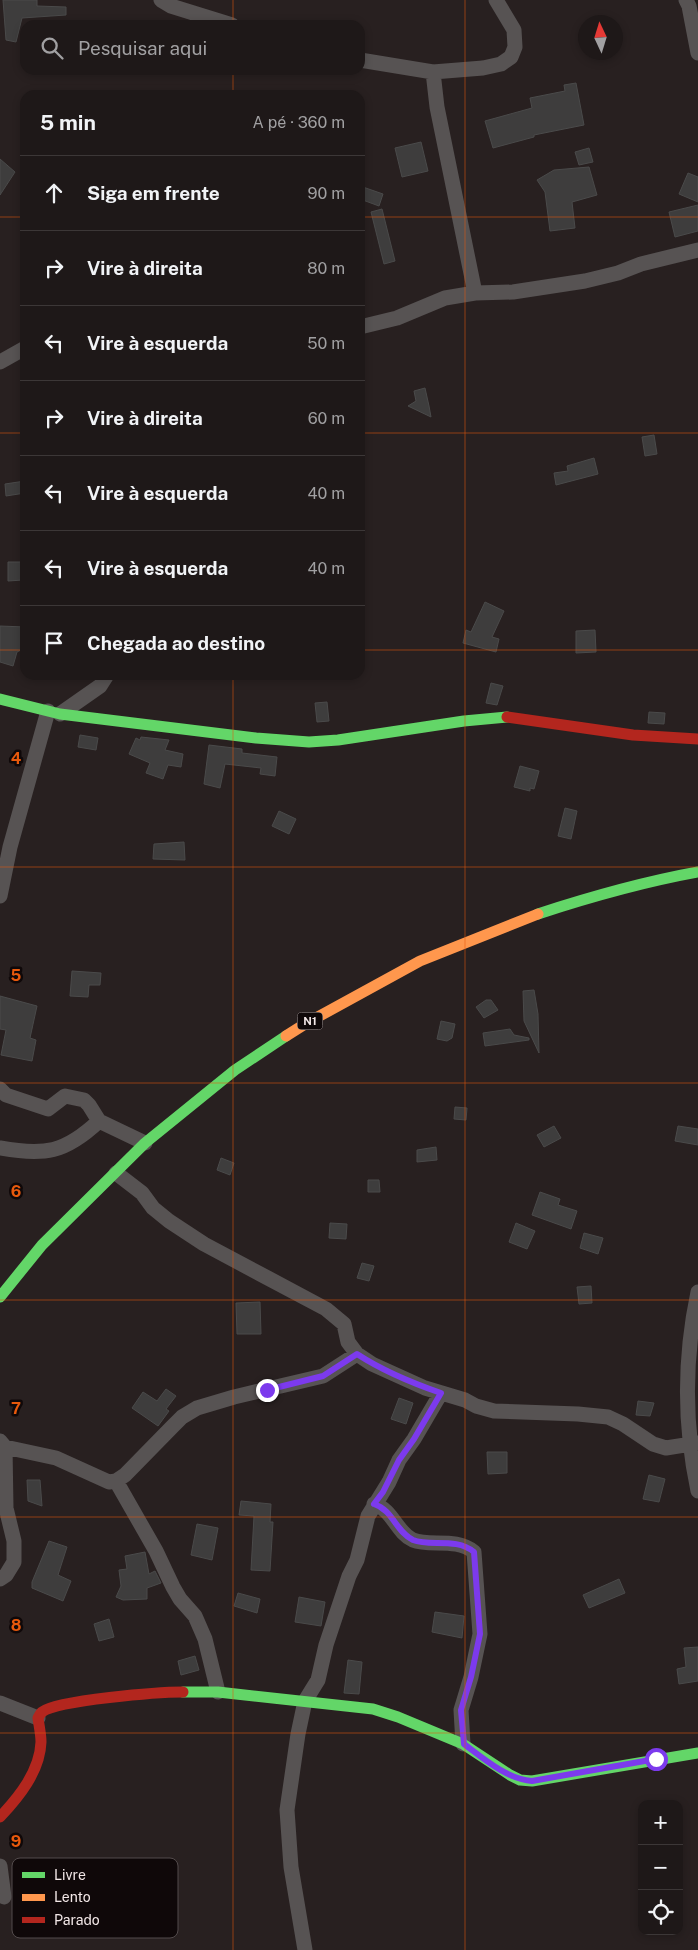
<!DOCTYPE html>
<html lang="pt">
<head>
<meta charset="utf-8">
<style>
	body { margin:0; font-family:"Public Sans",sans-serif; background:#262121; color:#f1f3f6 }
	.controls { position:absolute; right:15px; bottom:15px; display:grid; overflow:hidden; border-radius:10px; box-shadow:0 2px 8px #0003 }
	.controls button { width:45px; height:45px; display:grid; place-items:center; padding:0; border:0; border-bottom:1px solid #3c3737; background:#1e1818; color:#f1f3f6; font:25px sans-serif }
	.compass { position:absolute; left:578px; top:15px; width:45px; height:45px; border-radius:50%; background:#1e1818; box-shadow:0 2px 8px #0003; rotate:356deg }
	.stop { position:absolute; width:15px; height:15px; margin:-11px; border:4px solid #7c3aed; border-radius:50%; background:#fff }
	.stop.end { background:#7c3aed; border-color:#fff; box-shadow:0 1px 5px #0008 }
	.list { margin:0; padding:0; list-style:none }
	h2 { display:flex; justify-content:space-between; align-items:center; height:65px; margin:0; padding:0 20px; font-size:21px }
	h2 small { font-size:16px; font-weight:400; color:#a1a0a2 }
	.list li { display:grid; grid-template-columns:32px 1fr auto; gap:15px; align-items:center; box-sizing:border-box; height:75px; padding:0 20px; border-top:1px solid #3c3737 }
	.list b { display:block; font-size:19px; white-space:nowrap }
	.list em { font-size:16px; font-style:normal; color:#a1a0a2 }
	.icon { flex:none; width:28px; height:28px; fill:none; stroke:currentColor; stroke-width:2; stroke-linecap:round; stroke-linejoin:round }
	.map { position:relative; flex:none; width:698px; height:1950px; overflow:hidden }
	.search { position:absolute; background:#1e1818; box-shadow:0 2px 8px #0003; left:20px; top:20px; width:345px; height:55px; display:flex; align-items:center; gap:12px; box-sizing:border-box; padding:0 18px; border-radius:15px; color:#a1a0a2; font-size:19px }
	.panel { position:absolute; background:#1e1818; box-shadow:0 2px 8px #0003; left:20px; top:90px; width:345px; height:590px; border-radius:15px }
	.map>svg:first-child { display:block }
	.building { fill:#3e3d3d; stroke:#4a4a4a }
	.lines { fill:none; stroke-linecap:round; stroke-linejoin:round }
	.street { stroke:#575353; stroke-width:15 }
	.fast { stroke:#63d668; stroke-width:11 }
	.slow { stroke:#ff974d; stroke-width:11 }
	.jam { stroke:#b3261e; stroke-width:11 }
	.route { stroke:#7c3aed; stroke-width:6 }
	.grid { fill:none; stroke:#e8590c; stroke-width:1; stroke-opacity:0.55 }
	.labels { text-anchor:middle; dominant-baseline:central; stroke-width:5; stroke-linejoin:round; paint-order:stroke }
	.shield { fill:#0f0809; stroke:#afa5a5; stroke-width:1 }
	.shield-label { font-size:11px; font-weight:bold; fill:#f3e8e8 }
	.key { fill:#0f0809; stroke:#534b4c; stroke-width:1 }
	.key-label { font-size:14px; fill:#f3e8e8 }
	.grid-label { font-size:16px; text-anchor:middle; font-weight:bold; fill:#e8590c; stroke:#0f0809; stroke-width:5; stroke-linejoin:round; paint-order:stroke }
</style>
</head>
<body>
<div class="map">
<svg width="698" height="1950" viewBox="0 0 698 1950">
	<rect width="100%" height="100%" fill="#282020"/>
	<path class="building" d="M 3,0 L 37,0 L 37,6 L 66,7 L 66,15 L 22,18 L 16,42 L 6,40 Z
		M 576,83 L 584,125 L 534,135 L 534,137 L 493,148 L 485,121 L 532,108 L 530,98 L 565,91 L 564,85 Z
		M 421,142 L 428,171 L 402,177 L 395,148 Z
		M 589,148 L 593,162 L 579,165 L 575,152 Z
		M 0,159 L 15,172 L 0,195 Z
		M 589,167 L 597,195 L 572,202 L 575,228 L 550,231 L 545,192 L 537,180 L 554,170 Z
		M 688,173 L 698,177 L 698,202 L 679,194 Z
		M 360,186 L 383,194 L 379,206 L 360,199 Z
		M 698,205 L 698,231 L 675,237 L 669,212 Z
		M 382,209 L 395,261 L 384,264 L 371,212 Z
		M 425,388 L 429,406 L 431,417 L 408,406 L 416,401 L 414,391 Z
		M 654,435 L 657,454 L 645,456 L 642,437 Z
		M 594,458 L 598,474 L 556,485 L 554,473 L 568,471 L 567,466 Z
		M 25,481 L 25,493 L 6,496 L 5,484 Z
		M 8,562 L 23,562 L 23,580 L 8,581 Z
		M 485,602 L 504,611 L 492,637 L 499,639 L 496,652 L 463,643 L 466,630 L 471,632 Z
		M 0,626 L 25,627 L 25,639 L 22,639 L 21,650 L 17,652 L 13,666 L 0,662 Z
		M 595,630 L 596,652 L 576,653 L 576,631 Z
		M 491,683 L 503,686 L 497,705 L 486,703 Z
		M 327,702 L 329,721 L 317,722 L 315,703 Z
		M 649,712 L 665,713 L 664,724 L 648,723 Z
		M 80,735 L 98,738 L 96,750 L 78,747 Z
		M 141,737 L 169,740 L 165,750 L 183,754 L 181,767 L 168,765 L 163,779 L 146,773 L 150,763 L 129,754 L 136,738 L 140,740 Z
		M 209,745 L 242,749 L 242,753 L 277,757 L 275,776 L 260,774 L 261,768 L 225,764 L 220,788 L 204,784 Z
		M 520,766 L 539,771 L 534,789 L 530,788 L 530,791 L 514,787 Z
		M 565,808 L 577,811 L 571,839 L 558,836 Z
		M 279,811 L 296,819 L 289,834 L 272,826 Z
		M 184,842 L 185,860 L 153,859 L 154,844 Z
		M 72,971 L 101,973 L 100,985 L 89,985 L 88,997 L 70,996 Z
		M 534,990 L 538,1014 L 539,1053 L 524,1021 L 523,991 Z
		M 0,996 L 37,1006 L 30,1038 L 36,1040 L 32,1061 L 1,1055 L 6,1030 L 0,1029 Z
		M 486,1000 L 491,1000 L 498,1010 L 484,1018 L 476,1007 Z
		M 441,1021 L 455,1024 L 452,1038 L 447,1041 L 437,1039 Z
		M 510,1029 L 514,1035 L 529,1038 L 529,1040 L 485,1046 L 483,1033 Z
		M 455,1107 L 467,1108 L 466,1120 L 454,1119 Z
		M 554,1126 L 561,1138 L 544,1147 L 537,1135 Z
		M 678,1126 L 698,1129 L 698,1145 L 675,1141 Z
		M 436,1147 L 437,1160 L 417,1162 L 417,1150 Z
		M 221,1158 L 234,1163 L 230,1175 L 217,1170 Z
		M 368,1180 L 379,1180 L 380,1192 L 368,1192 Z
		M 540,1192 L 560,1199 L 558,1205 L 577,1211 L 571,1229 L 532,1215 Z
		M 330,1223 L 347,1224 L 346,1239 L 329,1238 Z
		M 516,1223 L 535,1231 L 527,1249 L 509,1242 Z
		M 584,1233 L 603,1238 L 598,1254 L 580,1248 Z
		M 362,1263 L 374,1266 L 369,1281 L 357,1278 Z
		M 591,1286 L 592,1303 L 579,1304 L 577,1287 Z
		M 260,1302 L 261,1334 L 237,1334 L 236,1303 Z
		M 166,1389 L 176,1396 L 166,1409 L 169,1411 L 158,1426 L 132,1408 L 143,1392 L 157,1401 Z
		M 399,1398 L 413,1403 L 406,1424 L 391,1419 Z
		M 638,1401 L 654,1403 L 650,1416 L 636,1415 Z
		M 487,1452 L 507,1452 L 507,1473 L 488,1474 Z
		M 649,1475 L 665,1479 L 659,1502 L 643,1499 Z
		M 27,1480 L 40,1480 L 42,1506 L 28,1501 Z
		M 241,1501 L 271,1504 L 270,1522 L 273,1522 L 270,1571 L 251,1570 L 254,1516 L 239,1515 Z
		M 197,1524 L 218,1528 L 212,1560 L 191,1555 Z
		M 49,1541 L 67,1547 L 58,1575 L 71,1581 L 63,1601 L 32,1588 L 32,1582 Z
		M 145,1552 L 149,1574 L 155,1571 L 161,1583 L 147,1588 L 147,1599 L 123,1600 L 116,1597 L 121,1586 L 119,1570 L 127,1569 L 125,1556 Z
		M 619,1579 L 625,1593 L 589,1608 L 583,1595 Z
		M 238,1593 L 260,1599 L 257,1613 L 234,1606 Z
		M 299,1597 L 325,1602 L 321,1626 L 295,1622 Z
		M 435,1612 L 464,1616 L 462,1638 L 432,1632 Z
		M 109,1619 L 114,1637 L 99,1641 L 94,1624 Z
		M 698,1647 L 698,1681 L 679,1684 L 677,1669 L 686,1667 L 684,1648 Z
		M 195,1656 L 199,1670 L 181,1675 L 178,1661 Z
		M 348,1660 L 362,1662 L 359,1694 L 344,1693 Z"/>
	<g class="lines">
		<path class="street" d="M 161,0 L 171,6 L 232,25
			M 686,0 L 689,6 L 698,53
			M 360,60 L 433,72 L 483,68 L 501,64 L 511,57 L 515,47 L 514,30 L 496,0
			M 433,72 L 437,107 L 475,293
			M 360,327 L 397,318 L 445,298 L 475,293 L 513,292 L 585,281 L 618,273 L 641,264 L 698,250
			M 0,362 L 25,348
			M 60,714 L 100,686 L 107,675
			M 0,896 L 10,847 L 48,711
			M 0,1089 L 6,1095 L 48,1109 L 65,1096 L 84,1100 L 89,1105 L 99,1121 L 145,1143
			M 0,1148 C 44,1156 65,1153 99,1121
			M 116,1173 L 142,1193 L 153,1208 L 169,1221 L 204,1244 L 326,1309 L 344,1324 L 348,1342 L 357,1354 L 372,1364 L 425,1388 L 465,1400 L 476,1406 L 494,1411 L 578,1414 L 608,1417 L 623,1424 L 653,1444 L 666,1448 L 698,1443
			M 698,1292 C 684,1358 684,1425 698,1491
			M 0,1441 L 5,1447 L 56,1458 L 109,1482 L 116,1481 L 125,1475 L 172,1427 L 182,1417 L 197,1408 L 234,1397 L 323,1376 L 357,1354
			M 116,1481 L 156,1551 L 173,1587 L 180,1599 L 195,1616 L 205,1639 L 218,1692
			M 374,1504 C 393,1510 396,1532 413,1540 C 430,1547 456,1537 474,1552 L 480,1634 L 471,1677 L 461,1710 L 463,1744
			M 0,1579 L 6,1575 L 14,1562 L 14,1541 L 6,1508 L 5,1447
			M 0,1703 L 38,1718
			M 0,1866 L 4,1897
			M 305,1950 L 291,1867 L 287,1810 L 298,1734 L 305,1701 L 318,1680 L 326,1645 L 349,1576 L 357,1560 L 368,1516 L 389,1482 L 399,1460 L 414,1439 L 441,1393"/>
		<path class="fast" d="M 0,699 L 60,714 L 256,738 L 309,742 L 338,740 L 464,721 L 507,717
			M 538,914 C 590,897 643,882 698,872
			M 0,1297 L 42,1245 L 145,1143 L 235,1070 L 286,1036
			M 183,1692 L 218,1692 L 373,1709 L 398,1717 L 463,1744 L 510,1775 L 520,1780 L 532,1781 L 698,1753"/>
		<path class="slow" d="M 286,1036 L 305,1024 L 420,961 L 538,914"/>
		<path class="jam" d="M 507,717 L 633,735 L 698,739
			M 0,1817 C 19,1797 40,1771 41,1742 C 41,1734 39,1726 38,1718 C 39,1716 41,1713 42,1712 C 57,1700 160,1692 183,1692"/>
	</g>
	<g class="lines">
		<path class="route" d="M 267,1390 L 323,1376 L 357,1354 C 383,1371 412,1383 441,1393 L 414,1439 L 399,1460 L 383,1492 L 374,1504 C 393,1510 396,1532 413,1540 C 430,1547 456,1537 474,1552 L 480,1634 L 471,1677 L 461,1710 L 464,1744 C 484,1759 507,1779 532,1781 L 656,1759"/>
	</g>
	<path class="grid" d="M 233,0 L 233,25M 465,0 L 465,1950M 233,70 L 233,95M 0,217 L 25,217M 360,217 L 698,217M 0,433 L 25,433M 360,433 L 698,433M 0,650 L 25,650M 360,650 L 698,650M 233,675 L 233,1950M 0,867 L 698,867M 0,1083 L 698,1083M 0,1300 L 698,1300M 0,1517 L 698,1517M 0,1733 L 698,1733"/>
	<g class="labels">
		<rect class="shield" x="297.5" y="1012.5" width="25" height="17" rx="4"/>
		<g class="shield-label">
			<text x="310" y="1021">N1</text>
		</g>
	</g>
	<rect x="12" y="1858" width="166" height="80" rx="8" class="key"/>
	<rect x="22" y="1872" width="23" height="6" fill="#63d668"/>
	<rect x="22" y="1894" width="23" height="7" fill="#ff974d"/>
	<rect x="22" y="1917" width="23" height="6" fill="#b3261e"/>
	<g class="key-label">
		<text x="54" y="1880">Livre</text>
		<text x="54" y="1902">Lento</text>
		<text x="54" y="1925">Parado</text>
	</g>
	<g class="grid-label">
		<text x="16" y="764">4</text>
		<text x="16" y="981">5</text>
		<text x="16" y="1197">6</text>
		<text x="16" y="1414">7</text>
		<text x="16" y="1631">8</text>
		<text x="16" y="1847">9</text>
	</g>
</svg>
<div class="controls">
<button>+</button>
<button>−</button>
<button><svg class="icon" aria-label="locate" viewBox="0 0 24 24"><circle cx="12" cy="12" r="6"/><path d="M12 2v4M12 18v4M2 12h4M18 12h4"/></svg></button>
</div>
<svg class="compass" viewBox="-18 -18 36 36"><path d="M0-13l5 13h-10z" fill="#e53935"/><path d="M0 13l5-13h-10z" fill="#a1a0a2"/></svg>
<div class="stop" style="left:656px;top:1759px"></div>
<div class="stop end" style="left:267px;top:1390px"></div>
<div class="search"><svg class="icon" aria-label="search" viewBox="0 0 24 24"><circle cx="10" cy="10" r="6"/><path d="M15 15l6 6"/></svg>Pesquisar aqui</div>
<section class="panel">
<h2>5 min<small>A pé · 360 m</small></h2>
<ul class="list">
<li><svg class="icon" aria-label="ahead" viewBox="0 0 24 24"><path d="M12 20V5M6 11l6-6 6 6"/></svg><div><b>Siga em frente</b></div><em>90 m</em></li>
<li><svg class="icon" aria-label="right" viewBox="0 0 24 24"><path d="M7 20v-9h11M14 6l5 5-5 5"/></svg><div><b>Vire à direita</b></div><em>80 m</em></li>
<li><svg class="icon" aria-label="left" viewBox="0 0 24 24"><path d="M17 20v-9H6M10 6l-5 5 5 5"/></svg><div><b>Vire à esquerda</b></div><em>50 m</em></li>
<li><svg class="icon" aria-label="right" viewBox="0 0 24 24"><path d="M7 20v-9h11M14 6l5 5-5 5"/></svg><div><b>Vire à direita</b></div><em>60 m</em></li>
<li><svg class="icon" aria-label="left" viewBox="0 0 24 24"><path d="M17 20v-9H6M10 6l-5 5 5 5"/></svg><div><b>Vire à esquerda</b></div><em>40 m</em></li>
<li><svg class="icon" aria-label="left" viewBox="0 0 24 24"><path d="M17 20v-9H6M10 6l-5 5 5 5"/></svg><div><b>Vire à esquerda</b></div><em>40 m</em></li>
<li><svg class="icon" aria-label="arrive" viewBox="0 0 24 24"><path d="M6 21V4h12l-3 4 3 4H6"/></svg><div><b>Chegada ao destino</b></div></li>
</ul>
</section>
</div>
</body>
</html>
